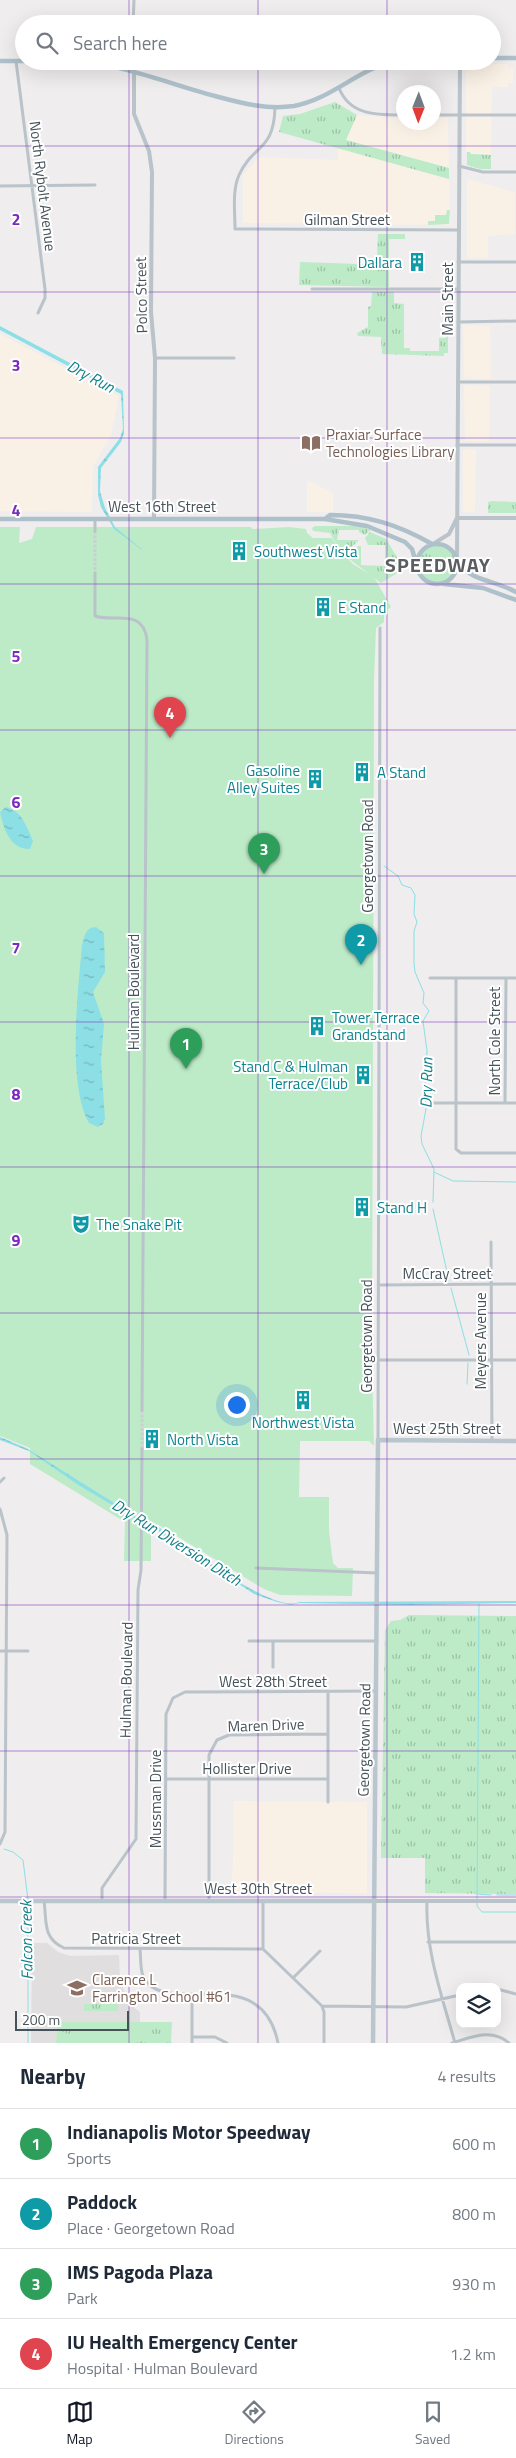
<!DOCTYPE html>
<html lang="en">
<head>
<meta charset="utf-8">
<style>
	body { margin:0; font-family:"Titillium Web",sans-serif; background:#f2f2f3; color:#1f2937 }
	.controls { position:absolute; right:15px; bottom:15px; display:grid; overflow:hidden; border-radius:10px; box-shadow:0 5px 20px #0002 }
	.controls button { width:45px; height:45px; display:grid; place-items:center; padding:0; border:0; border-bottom:1px solid #e0e1e3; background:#fff; color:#1f2937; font:25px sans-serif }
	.compass { position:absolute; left:396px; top:85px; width:45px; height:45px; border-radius:50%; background:#fff; box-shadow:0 5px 20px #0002; rotate:181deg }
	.scale { position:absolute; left:15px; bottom:12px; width:114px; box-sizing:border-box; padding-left:5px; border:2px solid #465259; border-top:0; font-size:14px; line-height:18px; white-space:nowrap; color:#465259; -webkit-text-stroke:4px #fff; paint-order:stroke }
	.you { position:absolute; left:236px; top:1404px; width:18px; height:18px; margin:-12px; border:4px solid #fff; border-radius:50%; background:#1a73e8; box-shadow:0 0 0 8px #1a73e833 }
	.badge { display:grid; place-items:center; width:32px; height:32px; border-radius:50%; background:#111827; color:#fff; font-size:16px; font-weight:700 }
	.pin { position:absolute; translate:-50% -41px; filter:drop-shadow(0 1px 2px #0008) }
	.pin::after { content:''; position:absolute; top:26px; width:18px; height:15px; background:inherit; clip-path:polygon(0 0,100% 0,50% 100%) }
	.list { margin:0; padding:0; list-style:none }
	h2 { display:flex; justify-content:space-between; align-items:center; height:65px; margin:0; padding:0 20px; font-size:21px }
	h2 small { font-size:16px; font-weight:400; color:#747a83 }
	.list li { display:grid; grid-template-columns:32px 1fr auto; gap:15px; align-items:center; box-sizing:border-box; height:70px; padding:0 20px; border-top:1px solid #e0e1e3 }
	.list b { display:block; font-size:19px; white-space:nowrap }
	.list p { margin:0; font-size:16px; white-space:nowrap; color:#747a83 }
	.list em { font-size:16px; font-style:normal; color:#747a83 }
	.icon { flex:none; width:28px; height:28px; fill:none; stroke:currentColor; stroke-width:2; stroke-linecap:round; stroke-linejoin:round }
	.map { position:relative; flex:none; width:516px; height:2043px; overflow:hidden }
	.search { position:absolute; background:#fff; box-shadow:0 5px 20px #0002; left:15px; right:15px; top:15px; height:55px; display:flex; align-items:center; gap:12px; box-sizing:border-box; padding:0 18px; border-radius:28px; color:#747a83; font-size:19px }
	.sheet { height:345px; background:#fff }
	nav { display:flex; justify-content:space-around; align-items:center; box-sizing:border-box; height:70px; border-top:1px solid #e0e1e3; background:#fff; font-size:14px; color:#747a83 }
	nav a { display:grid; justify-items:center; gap:2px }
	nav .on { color:#111827 }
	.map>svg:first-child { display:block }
	.commercial { fill:#faf1e6 }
	.education { fill:#e0dede }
	.grass { fill:url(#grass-tufts) }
	.pitch { fill:#bdebc8 }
	.water { fill:url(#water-ripples) }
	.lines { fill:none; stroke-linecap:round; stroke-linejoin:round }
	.stream { stroke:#8cdfe5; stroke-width:1 }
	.minor-tunnel { stroke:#cdcecf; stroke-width:3; stroke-dasharray:3 1.5; stroke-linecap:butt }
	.minor { stroke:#b9c3c9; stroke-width:3 }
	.tertiary { stroke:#b9c3c9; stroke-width:4 }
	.secondary { stroke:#b9c6ce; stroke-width:4.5 }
	.primary { stroke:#aec0ca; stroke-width:4.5 }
	.grid { fill:none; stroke:#7b2cbf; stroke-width:1; stroke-opacity:0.55 }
	.labels { text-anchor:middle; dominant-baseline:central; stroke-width:4; stroke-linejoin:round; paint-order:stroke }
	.street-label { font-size:15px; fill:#465259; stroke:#fff }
	.culture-label { font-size:15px; fill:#0d838f; stroke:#fff; text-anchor:start }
	.education-label { font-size:15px; fill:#785e54; stroke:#fff; text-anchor:start }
	.water-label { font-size:16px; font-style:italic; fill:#148088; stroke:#fff }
	.district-label { font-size:20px; font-weight:bold; letter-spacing:1px; fill:#5a5e61; stroke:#fff }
	.grid-label { font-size:16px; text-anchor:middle; font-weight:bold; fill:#7b2cbf; stroke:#fff; stroke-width:4; stroke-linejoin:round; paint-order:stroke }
</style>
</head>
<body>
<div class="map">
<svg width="516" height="2043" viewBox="0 0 516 2043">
	<defs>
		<pattern id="grass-tufts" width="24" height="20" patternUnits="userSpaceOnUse" patternTransform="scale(1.25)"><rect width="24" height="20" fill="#bdebc8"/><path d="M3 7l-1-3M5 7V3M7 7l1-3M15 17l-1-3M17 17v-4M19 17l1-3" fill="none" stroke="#9bc1a5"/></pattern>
		<pattern id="water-ripples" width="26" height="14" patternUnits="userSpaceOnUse" patternTransform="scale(1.25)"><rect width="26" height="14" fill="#8cdfe5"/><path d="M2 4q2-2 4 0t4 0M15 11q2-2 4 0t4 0" fill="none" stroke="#74b7bd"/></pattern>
	</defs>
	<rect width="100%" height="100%" fill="#efeded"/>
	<path class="commercial" d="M 471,64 L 508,64 L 508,68 L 513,68 L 513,83 L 508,83 L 508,87 L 492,87 L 491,155 L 470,154 L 470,152 L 466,152 L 466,65 Z
		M 357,115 L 403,119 L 404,122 L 434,122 L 434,118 L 448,118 L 449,168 L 346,140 Z
		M 338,148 L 449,179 L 450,225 L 243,223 L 243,175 L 259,157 L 338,160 Z
		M 467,179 L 515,192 L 515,234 L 488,236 L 488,258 L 467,258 Z
		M 463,325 L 490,326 L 491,379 L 464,378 Z
		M 0,334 L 119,396 L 111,435 L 93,467 L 92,512 L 0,511 Z
		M 464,385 L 490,386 L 489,441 L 465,441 Z
		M 476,449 L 475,512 L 463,512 L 463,450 Z
		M 307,480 L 333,493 L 333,512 L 307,512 Z
		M 234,1801 L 367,1802 L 367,1893 L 230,1892 L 233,1863 Z"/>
	<path class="education" d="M 32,1943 L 47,1943 L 58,1952 L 70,1956 L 119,1955 L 120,1982 L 131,2005 L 140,2012 L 140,2022 L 57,2022 L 56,2043 L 31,2043 Z"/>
	<path class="grass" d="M 335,102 L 357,115 L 346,140 L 449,168 L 449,179 L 279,132 L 283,116 L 300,114 Z
		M 467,152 L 470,152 L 471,154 L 491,155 L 491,169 L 480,169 L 467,165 Z
		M 378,234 L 405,234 L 405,239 L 389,239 L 389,258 L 377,258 Z
		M 300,262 L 389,265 L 389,287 L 299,285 Z
		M 372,292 L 394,292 L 394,303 L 404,304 L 404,348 L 410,348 L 410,351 L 439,351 L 439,338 L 446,338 L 448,325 L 448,353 L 444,353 L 444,356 L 382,354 L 381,337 L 358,336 L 357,333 L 368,327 L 368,307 L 371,306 Z
		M 492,501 L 516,502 L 516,513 L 488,513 L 488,502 Z
		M 315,526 L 361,526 L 370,530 L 365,535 L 359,532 L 359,530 L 339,530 L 337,540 L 359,540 L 344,554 L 339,549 L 330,533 L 313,531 L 312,528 Z
		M 370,532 L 386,539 L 404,569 L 381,583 L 348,558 L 358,546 L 361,546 L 361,565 L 385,566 L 385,545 L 368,545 L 365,538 Z
		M418 564a20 20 0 1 1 40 0a20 20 0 1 1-40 0Z
		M 409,1615 L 516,1616 L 516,1894 L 425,1893 L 425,1858 L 381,1858 L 385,1630 L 391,1621 L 400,1620 Z
		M 84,2004 L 118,2004 L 118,2011 L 84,2011 Z
		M 57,2022 L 172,2022 L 171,2043 L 56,2043 Z"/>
	<path class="pitch" d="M 447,210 L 450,210 L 449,224 L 428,225 L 428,221 L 435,221 L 435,215 L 446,215 Z
		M 0,527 L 20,527 L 19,543 L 32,539 L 36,527 L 251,527 L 252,529 L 289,527 L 306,529 L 307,533 L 313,538 L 332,538 L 341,552 L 353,564 L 374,577 L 391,607 L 384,612 L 384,622 L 376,628 L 374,680 L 372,1369 L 374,1446 L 369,1441 L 300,1441 L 300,1443 L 299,1497 L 329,1497 L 329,1531 L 333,1563 L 338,1568 L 353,1568 L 352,1596 L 280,1595 L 264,1589 L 157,1524 L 151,1537 L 151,1561 L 124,1561 L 125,1522 L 30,1464 L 30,1448 L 0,1436 Z
		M 75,2025 L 136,2025 L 136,2043 L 74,2043 Z
		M57 2038a6 6 0 1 1 12 0a6 6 0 1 1-12 0Z"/>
	<path class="water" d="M 0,326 L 123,391 L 124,433 L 121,442 L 101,468 L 100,491 L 105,508 L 115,527 L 146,553 L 114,529 L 101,507 L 98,495 L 98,467 L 120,438 L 123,429 L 121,394 L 0,330 Z
		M 6,807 C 22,811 27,827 33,841 L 30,849 C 10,850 3,827 0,812 Z
		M 96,927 L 104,933 L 105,972 L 93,992 L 104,1024 L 101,1061 L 105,1119 L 103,1124 L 98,1127 L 89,1123 C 67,1085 78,990 82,945 C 84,936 86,927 96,927 Z
		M 0,1437 L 26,1448 L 148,1524 L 157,1525 L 172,1539 L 184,1545 L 194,1556 L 202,1558 C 221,1570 278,1612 299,1602 L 516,1601 L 516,1603 L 408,1605 L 299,1603 L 291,1605 L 277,1602 L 254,1594 L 216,1569 L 193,1557 L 184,1548 L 169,1541 L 153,1526 L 136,1519 L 80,1486 L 29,1451 L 0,1440 Z"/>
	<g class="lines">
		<path class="stream" d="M 366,844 L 366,841
			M 384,866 L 398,876 L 402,885 L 411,888 L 415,895 L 414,914 L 417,922 L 414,931 L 414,963 L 415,972 L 424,993 L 423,1003 L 429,1011 L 423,1021 L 427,1051 L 425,1087 L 426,1109 L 421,1136 L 422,1144 L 434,1169 L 433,1202
			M 434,1172 L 453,1181 L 516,1182
			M 433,1209 L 449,1281
			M 451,1288 L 469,1355
			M 467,1384 L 468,1363
			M 479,1604 L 477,1906 L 482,1912 L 516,1912
			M 4,1849 L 13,1852 L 23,1860 L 28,1900
			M 477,1894 L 491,1895
			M 497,1895 L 516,1895
			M 28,1904 L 28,2043"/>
		<path class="minor-tunnel" d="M 95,531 L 95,573
			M 142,1449 L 142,1410"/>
		<path class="minor" d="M 133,24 L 134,0
			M 16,61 L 45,289 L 45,298 L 38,313
			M 339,88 C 350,116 378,115 404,115
			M 275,107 C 274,152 253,144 239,175 C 232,191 235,211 235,229 L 459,230
			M 434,115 L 516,115
			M 459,166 L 483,172 L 516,172
			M 0,186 L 95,185
			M 458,262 L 516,262
			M 312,289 L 458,289
			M 458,322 L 516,321
			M 155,358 L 234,358
			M 458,382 L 516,382
			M 457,445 L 516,445
			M 95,519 L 95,531
			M 95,573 L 95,616 C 114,623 143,607 147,640 L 142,1410
			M 430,978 L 516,978
			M 456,978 L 456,1149 L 461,1153 L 516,1153
			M 431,1103 L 516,1103
			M 505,1103 L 506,978
			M 491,1242 L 492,1440
			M 378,1285 L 516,1284
			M 378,1360 L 516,1360
			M 378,1440 L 380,628
			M 0,1482 L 4,1478
			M 0,1509 L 7,1535 L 5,1832 L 0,1844
			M 256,1568 L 377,1573
			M 249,1641 L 377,1641
			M 0,1651 L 28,1651
			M 273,1667 L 273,1641
			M 166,1779 L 328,1779
			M 328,1802 L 328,1692
			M 44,1901 C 47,1921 42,1938 64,1948 L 263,1949
			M 102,1901 L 102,1888 L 136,1839 L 138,1590 L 141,1570 L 142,1449
			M 165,1901 L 166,1714 L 173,1698 L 185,1692 L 376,1691
			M 209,1901 L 209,1755 L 217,1740 L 229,1735 L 328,1734
			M 263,1901 L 263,1949 L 322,2006 L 324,2012 L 324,2043
			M 427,1901 C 425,1950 442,1996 455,2043
			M 428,1942 L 516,1942
			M 140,1949 C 141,1958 140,1968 143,1976 C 164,2021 261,1957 278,2043
			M 293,1978 L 320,1951
			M 497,1989 L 516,1994
			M 322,2006 L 406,2007 L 460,1995
			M 192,2037 L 215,2037 L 227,2043
			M 192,2043 L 192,1994
			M 452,2043 C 472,2037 492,2028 509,2043"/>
		<path class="tertiary" d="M 134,74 L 134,114 L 149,151 L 152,172 L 151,312 L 155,358 L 154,519
			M 457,518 L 516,518
			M 433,544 L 449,534 L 457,518
			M 457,560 L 460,61
			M 374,1901 L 516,1901"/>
		<path class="secondary" d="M 0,1901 L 374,1901
			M 373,2043 L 378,1440 L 516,1441"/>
		<path class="primary" d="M 492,58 L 516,58
			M 0,61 L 24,61
			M 81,61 C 122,65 174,85 215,96 C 241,103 266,110 294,106 C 332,99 358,69 395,61
			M 0,519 L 325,519 L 367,526 L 405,542 L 412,549 L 418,569
			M 325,519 L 330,515 C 368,515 399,525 432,544
			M417 564a20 20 0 1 1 40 0a20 20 0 1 1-40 0Z
			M 458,564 C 475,582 494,580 516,592
			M 444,584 L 483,588 L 516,600"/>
	</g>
	<path class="grid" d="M 129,0 L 129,24M 258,0 L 258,24M 387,0 L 387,24M 129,61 L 129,2043M 258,61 L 258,2043M 387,61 L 387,2043M 0,146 L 516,146M 0,292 L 516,292M 0,438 L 516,438M 0,584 L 516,584M 0,730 L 516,730M 0,876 L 516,876M 0,1022 L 516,1022M 0,1167 L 516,1167M 0,1313 L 516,1313M 0,1459 L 516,1459M 0,1605 L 516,1605M 0,1751 L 516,1751M 0,1897 L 516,1897"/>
	<defs>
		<g id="building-bare" transform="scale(1.5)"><path d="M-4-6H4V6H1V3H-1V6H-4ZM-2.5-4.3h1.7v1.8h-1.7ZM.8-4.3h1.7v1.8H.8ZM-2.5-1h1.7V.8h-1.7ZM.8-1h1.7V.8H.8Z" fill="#0f9aa8" stroke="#fff" stroke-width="2.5" paint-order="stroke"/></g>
		<g id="library-bare" transform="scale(1.5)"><path d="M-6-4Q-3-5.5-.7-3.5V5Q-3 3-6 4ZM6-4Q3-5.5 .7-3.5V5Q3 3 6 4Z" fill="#8d6e63" stroke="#fff" stroke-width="2.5" paint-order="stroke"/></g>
		<g id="theatre-bare" transform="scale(1.5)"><path d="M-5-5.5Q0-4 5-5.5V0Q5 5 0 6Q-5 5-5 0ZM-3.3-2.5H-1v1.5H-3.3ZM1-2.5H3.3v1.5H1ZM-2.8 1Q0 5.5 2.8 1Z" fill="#0f9aa8" stroke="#fff" stroke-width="2.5" paint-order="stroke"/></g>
		<g id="school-bare" transform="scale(1.5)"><path d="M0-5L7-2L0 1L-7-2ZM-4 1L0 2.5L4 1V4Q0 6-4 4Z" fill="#8d6e63" stroke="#fff" stroke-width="2.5" paint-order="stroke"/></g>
	</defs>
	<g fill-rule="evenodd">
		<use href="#building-bare" x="417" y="262"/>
		<use href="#library-bare" x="311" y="443"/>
		<use href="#building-bare" x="239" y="551"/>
		<use href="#building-bare" x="323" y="607"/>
		<use href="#building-bare" x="362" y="772"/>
		<use href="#building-bare" x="315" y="779"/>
		<use href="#building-bare" x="317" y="1026"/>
		<use href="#building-bare" x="363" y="1075"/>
		<use href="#building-bare" x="362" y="1207"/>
		<use href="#theatre-bare" x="81" y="1224"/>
		<use href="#building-bare" x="303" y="1400"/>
		<use href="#building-bare" x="152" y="1439"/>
		<use href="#school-bare" x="77" y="1988"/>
	</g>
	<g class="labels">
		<g class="street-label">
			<text transform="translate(43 186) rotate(83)">North Rybolt Avenue</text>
			<text x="347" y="219">Gilman Street</text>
			<text transform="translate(141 295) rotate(-91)">Polco Street</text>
			<text transform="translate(447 299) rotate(-90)">Main Street</text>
			<text x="162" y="506">West 16th Street</text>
			<text transform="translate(367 856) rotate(-90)">Georgetown Road</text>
			<text transform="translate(133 992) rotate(-90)">Hulman Boulevard</text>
			<text transform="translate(494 1041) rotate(-90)">North Cole Street</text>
			<text x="447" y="1273">McCray Street</text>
			<text transform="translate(366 1336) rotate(-90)">Georgetown Road</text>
			<text transform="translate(480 1341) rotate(-90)">Meyers Avenue</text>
			<text x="447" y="1428">West 25th Street</text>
			<text transform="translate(126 1680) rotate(-89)">Hulman Boulevard</text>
			<text x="273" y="1681">West 28th Street</text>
			<text transform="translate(266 1725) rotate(-2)">Maren Drive</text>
			<text transform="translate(364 1740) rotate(-89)">Georgetown Road</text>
			<text x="247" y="1768">Hollister Drive</text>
			<text transform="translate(155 1799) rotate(-90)">Mussman Drive</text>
			<text x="258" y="1888">West 30th Street</text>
			<text x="136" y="1938">Patricia Street</text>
		</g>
		<g class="culture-label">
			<text x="402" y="262" text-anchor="end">Dallara</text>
			<text x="254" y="551">Southwest Vista</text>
			<text x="338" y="607">E Stand</text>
			<text x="300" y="770" text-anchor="end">Gasoline<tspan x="300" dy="17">Alley Suites</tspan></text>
			<text x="377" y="772">A Stand</text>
			<text x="332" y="1017">Tower Terrace<tspan x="332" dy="17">Grandstand</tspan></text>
			<text x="348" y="1066" text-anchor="end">Stand C &amp; Hulman<tspan x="348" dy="17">Terrace/Club</tspan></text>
			<text x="377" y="1207">Stand H</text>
			<text x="96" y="1224">The Snake Pit</text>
			<text x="303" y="1422" text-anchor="middle">Northwest Vista</text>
			<text x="167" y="1439">North Vista</text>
		</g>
		<g class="education-label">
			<text x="326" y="434">Praxiar Surface<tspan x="326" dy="17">Technologies Library</tspan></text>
			<text x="92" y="1979">Clarence L<tspan x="92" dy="17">Farrington School #61</tspan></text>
		</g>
		<g class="water-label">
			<text transform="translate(91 376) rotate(28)">Dry Run</text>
			<text transform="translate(426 1083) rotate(-89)">Dry Run</text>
			<text transform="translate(177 1542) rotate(32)">Dry Run Diversion Ditch</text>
			<text transform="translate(26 1940) rotate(-91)">Falcon Creek</text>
		</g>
		<g class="district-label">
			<text x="438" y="564">SPEEDWAY</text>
		</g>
	</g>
	<g class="grid-label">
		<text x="16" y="225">2</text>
		<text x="16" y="371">3</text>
		<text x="16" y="516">4</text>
		<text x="16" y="662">5</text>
		<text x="16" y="808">6</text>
		<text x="16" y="954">7</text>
		<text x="16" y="1100">8</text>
		<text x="16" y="1246">9</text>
	</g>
</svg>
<div class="controls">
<button><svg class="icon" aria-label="layers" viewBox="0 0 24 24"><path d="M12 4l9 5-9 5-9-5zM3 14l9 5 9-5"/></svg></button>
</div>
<svg class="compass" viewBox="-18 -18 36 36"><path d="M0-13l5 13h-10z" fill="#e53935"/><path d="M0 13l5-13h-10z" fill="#747a83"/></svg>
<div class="scale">200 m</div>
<div class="you"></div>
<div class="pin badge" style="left:186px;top:1069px;background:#2e9e5b">1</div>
<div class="pin badge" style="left:361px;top:965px;background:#0f9aa8">2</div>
<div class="pin badge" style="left:264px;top:874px;background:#2e9e5b">3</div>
<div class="pin badge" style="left:170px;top:738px;background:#e0444e">4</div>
<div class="search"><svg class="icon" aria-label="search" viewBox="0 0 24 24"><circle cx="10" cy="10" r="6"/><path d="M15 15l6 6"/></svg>Search here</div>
</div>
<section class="sheet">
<h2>Nearby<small>4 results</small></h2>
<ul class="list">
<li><span class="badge" style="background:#2e9e5b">1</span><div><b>Indianapolis Motor Speedway</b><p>Sports</p></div><em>600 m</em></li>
<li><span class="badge" style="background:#0f9aa8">2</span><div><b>Paddock</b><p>Place · Georgetown Road</p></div><em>800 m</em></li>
<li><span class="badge" style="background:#2e9e5b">3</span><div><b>IMS Pagoda Plaza</b><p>Park</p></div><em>930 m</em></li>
<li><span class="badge" style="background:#e0444e">4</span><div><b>IU Health Emergency Center</b><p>Hospital · Hulman Boulevard</p></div><em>1.2 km</em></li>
</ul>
</section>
<nav>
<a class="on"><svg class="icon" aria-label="map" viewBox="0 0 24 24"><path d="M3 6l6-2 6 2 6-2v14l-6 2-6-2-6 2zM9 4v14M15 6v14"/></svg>Map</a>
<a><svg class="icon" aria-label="directions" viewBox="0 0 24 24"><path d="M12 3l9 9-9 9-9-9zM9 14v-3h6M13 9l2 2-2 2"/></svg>Directions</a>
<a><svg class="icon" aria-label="saved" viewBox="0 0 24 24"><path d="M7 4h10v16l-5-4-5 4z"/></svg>Saved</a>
</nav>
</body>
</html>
